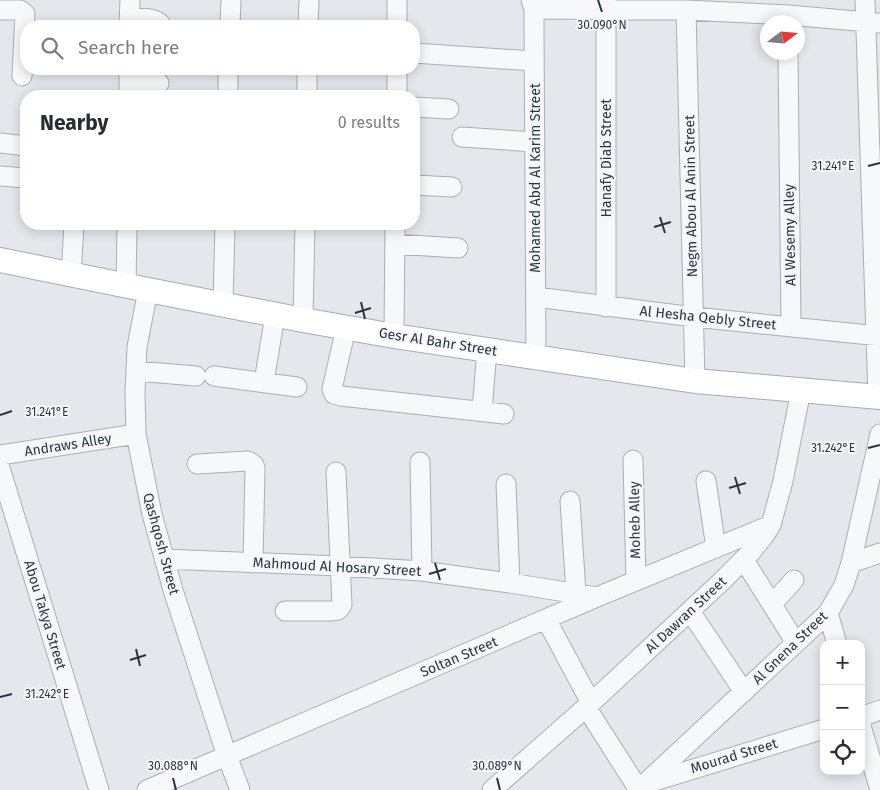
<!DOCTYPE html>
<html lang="en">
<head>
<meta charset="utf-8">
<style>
	body { margin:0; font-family:"Fira Sans",sans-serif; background:#f2f2f3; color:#2b2b33 }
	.controls { position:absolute; right:15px; bottom:15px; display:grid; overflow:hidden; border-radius:10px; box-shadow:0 2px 12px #0003 }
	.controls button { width:45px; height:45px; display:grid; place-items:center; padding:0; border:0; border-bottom:1px solid #e1e1e2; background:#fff; color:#2b2b33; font:25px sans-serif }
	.compass { position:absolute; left:760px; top:15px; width:45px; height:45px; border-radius:50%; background:#fff; box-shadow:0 2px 12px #0003; rotate:74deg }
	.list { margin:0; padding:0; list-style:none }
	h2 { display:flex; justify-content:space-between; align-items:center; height:65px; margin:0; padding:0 20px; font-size:21px }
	h2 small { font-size:16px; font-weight:400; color:#7c7c81 }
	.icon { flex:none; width:28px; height:28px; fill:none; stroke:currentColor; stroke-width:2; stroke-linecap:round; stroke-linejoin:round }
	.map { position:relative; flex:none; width:880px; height:790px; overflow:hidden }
	.search { position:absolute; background:#fff; box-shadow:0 2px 12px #0003; left:20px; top:20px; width:400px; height:55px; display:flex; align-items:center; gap:12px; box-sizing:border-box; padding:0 18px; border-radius:20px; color:#7c7c81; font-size:19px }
	.panel { position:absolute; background:#fff; box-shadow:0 2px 12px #0003; left:20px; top:90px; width:400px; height:140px; border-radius:20px }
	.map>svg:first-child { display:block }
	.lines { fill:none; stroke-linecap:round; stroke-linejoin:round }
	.minor-casing { stroke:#a9aeb7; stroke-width:21 }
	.major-casing { stroke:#a3abb8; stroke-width:26 }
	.minor { stroke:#f7f8fa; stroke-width:19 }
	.major { stroke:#fff; stroke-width:24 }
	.ticks { fill:none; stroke:#2b3445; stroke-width:2 }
	.labels { text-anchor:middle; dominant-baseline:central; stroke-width:4; stroke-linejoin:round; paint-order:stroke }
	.street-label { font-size:14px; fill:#2b3445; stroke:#f4f6f9 }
	.ticks-label { font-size:12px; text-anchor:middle; fill:#2b3445; stroke:#f4f6f9; stroke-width:4; stroke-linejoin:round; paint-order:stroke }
</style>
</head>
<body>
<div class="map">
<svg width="880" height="790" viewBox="0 0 880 790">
	<rect width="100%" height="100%" fill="#e4e7ec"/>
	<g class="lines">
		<g class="minor-casing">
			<path id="minor" d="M 531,0 L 534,9 L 534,30 L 536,357
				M 606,0 L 606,307
				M 865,0 L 878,397
				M 534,9 L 686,10 L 788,15 L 880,23
				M 0,10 L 20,10 L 25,14 L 22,76
				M 686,10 L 695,381
				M 130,18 C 140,19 156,16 162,26
				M 129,26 L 130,0
				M 230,26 L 231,0
				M 308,26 L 309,0
				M 397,26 L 397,0
				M 788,52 L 791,327
				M 414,53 L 534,61
				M 129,79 L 159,83
				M 129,96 L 129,69
				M 228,96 L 228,69
				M 307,96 L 307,69
				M 397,96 L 397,69
				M 414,107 L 449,109
				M 462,137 L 534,142
				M 0,143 L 26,146
				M 0,176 L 26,178
				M 414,185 L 452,187
				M 395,244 L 458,248
				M 71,275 L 74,224
				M 126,286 L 127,224
				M 148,290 L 137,347 L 135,393 L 136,434 L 152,514 L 173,590 L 227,756 L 240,790
				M 536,297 L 694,317 L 880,336
				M 223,305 L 225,224
				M 303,320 L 305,224
				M 346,328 L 332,389 L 334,394 L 341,396 L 504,414
				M 394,336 L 395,224
				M 136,371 L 196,376
				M 214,376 L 297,387
				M 264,382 L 275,315
				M 482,411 L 487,350
				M 0,455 L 136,434
				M 633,460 L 636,581
				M 420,462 L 422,571
				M 197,464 L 248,461 L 254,465 L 255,468 L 253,563
				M 0,468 L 99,790
				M 706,481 L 716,548
				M 506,484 L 510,583
				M 570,501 L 576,593
				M 164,559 L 340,566 L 422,571 L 510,583 L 597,597
				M 744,560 L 796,643
				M 851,563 L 880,553
				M 772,604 L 794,580
				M 285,611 L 330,611 L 338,610 L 342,605 L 336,472
				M 690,611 L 744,692
				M 828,613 L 837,644
				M 546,619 L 591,703
				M 586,707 L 639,790
				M 861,717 L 880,710
				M 861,726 L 880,790
				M 648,783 L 824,729
				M 147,790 L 597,597 L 771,525
				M 492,790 L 591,703 L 722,581 L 751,552 L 764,536 L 771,525 L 783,481 L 801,390
				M 638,790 L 828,613 L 844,585 L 851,563 L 880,434"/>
		</g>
		<g class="major-casing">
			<path id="major" d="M 0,260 L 148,290 L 303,320 L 394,336 L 695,381 L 880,397"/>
		</g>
		<use href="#minor" class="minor"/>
		<use href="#major" class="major"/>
	</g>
	<path class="ticks" d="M 598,0 L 602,12M 868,166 L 880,163M 660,217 L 665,233M 654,227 L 671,222M 361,302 L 365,319M 355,313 L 371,308M 0,415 L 12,411M 868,448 L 880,445M 735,477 L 740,494M 729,488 L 746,483M 435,563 L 440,580M 429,574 L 446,569M 136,649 L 140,666M 130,660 L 146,655M 0,697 L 12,694M 173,778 L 176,790M 497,778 L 500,790"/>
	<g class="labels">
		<g class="street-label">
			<text transform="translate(606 158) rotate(-90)">Hanafy Diab Street</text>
			<text transform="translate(535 178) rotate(-90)">Mohamed Abd Al Karim Street</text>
			<text transform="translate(691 196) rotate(-91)">Negm Abou Al Anin Street</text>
			<text transform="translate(790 235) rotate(-91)">Al Wesemy Alley</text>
			<text transform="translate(708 318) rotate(6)">Al Hesha Qebly Street</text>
			<text transform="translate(438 342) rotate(9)">Gesr Al Bahr Street</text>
			<text transform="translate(68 445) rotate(-9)">Andraws Alley</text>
			<text transform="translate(635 520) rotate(-91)">Moheb Alley</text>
			<text transform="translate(161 544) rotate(75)">Qashqosh Street</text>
			<text transform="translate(337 567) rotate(3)">Mahmoud Al Hosary Street</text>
			<text transform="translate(45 615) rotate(73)">Abou Takya Street</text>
			<text transform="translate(686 615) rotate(-43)">Al Dawran Street</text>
			<text transform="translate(790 648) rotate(-44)">Al Gnena Street</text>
			<text transform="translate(459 657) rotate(-23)">Soltan Street</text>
			<text transform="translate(734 756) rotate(-17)">Mourad Street</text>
		</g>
	</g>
	<g class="ticks-label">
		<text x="602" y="29">30.090°N</text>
		<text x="833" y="170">31.241°E</text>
		<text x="47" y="416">31.241°E</text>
		<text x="833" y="452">31.242°E</text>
		<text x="47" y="698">31.242°E</text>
		<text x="173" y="770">30.088°N</text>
		<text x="497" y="770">30.089°N</text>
	</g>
</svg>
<div class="controls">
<button>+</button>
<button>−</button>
<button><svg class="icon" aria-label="locate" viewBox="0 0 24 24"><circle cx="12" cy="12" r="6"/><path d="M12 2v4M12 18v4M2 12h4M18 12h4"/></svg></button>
</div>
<svg class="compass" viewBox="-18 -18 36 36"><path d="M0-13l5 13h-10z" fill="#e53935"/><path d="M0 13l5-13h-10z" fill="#7c7c81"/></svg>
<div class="search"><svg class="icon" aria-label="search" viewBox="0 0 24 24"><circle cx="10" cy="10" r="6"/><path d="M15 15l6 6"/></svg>Search here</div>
<section class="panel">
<h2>Nearby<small>0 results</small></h2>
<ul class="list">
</ul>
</section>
</div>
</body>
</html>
